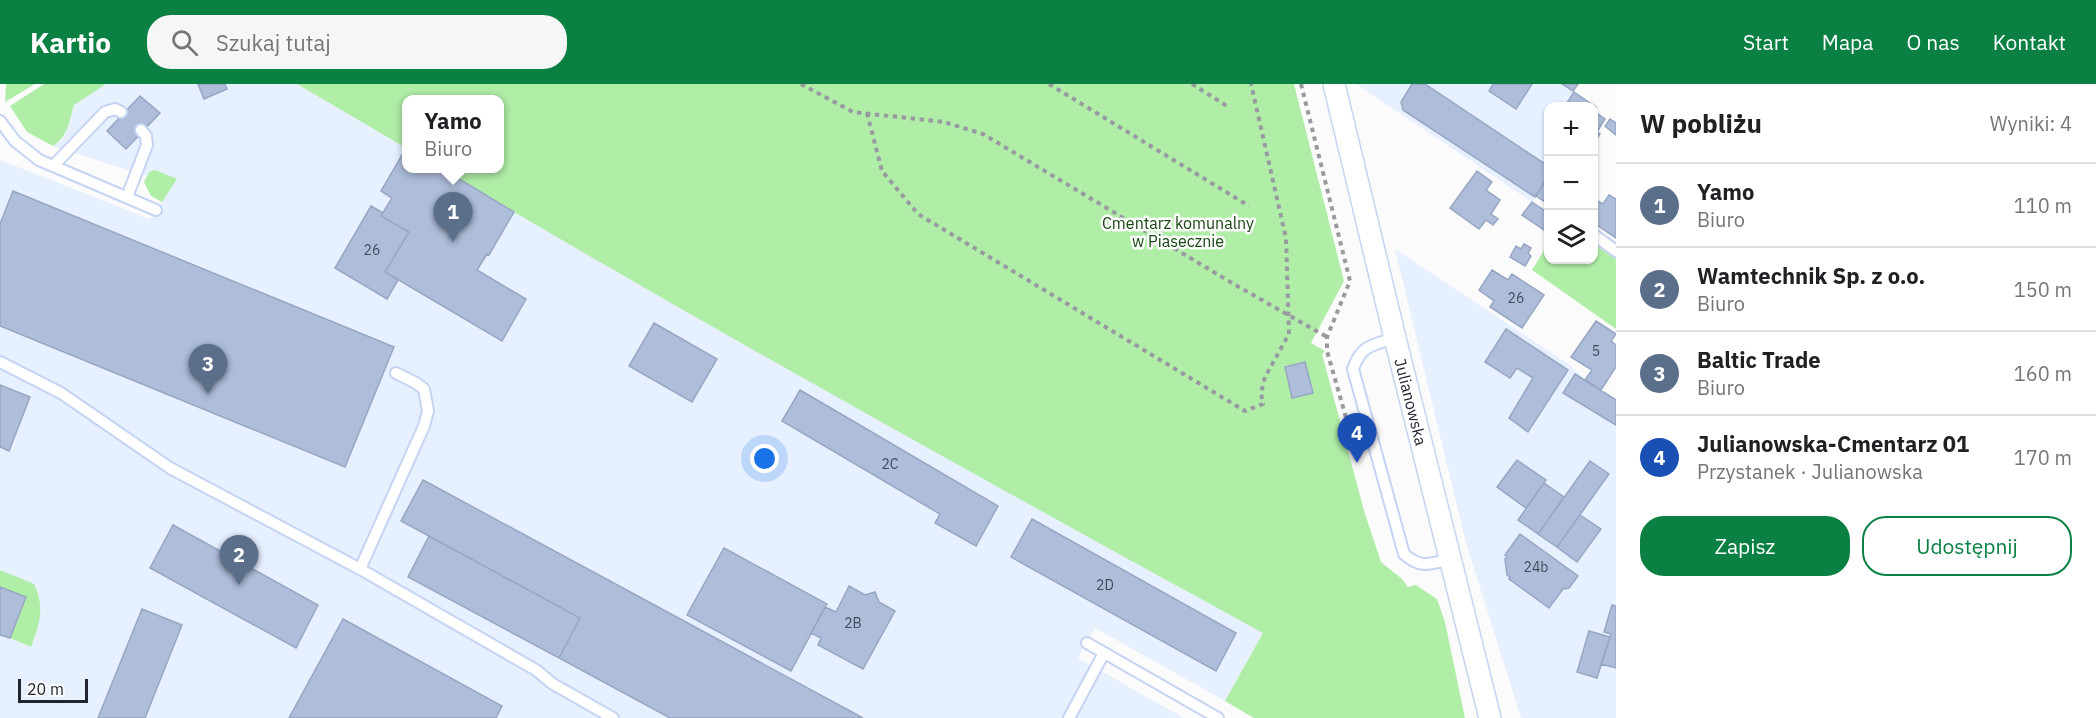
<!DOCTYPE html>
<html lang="pl">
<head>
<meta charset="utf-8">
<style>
	body { margin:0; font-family:"IBM Plex Sans",sans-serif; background:#f6f6f6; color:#202124 }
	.controls { position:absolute; right:18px; top:18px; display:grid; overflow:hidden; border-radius:12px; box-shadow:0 2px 4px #0004 }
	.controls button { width:54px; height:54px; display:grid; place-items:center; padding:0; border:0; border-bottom:2px solid #e0e0e0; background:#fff; color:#202124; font:30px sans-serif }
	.scale { position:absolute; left:18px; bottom:15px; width:70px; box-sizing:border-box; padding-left:6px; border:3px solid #202531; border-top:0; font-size:16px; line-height:21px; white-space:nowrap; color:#202531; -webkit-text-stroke:4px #fbfbfb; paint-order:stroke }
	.you { position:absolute; left:765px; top:375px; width:21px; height:21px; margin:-15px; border:4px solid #fff; border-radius:50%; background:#1a73e8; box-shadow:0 0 0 9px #1a73e833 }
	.badge { display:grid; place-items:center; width:39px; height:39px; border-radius:50%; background:#0b8043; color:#fff; font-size:20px; font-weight:700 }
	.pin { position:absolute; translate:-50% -50px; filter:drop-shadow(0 2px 3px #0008) }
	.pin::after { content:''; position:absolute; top:32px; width:21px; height:18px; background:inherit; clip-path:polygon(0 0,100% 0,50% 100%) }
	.popup { position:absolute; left:402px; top:11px; width:102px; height:78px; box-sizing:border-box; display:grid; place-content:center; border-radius:12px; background:#fff; filter:drop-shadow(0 2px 4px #0005); font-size:20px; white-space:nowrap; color:#757577 }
	.popup b { font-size:22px; color:#202124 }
	.popup::after { content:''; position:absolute; left:50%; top:100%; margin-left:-12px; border:12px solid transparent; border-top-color:#fff }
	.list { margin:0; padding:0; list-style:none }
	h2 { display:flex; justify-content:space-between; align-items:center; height:78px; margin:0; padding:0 24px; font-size:26px }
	h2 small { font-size:20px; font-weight:400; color:#757577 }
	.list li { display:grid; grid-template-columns:39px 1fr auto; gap:18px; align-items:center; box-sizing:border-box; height:84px; padding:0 24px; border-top:2px solid #e0e0e0 }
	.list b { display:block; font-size:22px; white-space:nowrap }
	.list p { margin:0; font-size:20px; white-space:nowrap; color:#757577 }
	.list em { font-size:20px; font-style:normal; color:#757577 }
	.actions { display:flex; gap:12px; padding:18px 24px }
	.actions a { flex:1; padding:14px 0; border:2px solid #0b8043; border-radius:24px; text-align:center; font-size:21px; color:#0b8043 }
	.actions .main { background:#0b8043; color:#fff }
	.icon { flex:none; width:33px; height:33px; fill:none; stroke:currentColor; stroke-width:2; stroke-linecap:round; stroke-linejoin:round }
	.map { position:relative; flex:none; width:1616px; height:634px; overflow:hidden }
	header { display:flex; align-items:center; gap:36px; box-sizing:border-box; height:84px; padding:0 30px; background:#0b8043; color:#fff }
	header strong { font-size:28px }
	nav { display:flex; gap:33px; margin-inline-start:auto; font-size:21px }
	.search { width:420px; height:54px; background:#f6f6f6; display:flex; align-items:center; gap:15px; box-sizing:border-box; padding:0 21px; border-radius:24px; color:#757577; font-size:22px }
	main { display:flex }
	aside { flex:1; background:#fff }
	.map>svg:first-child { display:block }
	.built { fill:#e7f0ff }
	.green { fill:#b0eea8 }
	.building { fill:#adbdda; stroke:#97a6c3; stroke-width:1.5 }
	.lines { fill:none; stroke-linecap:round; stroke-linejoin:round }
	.service-casing { stroke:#c4d4f2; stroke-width:14 }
	.minor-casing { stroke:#c4d4f2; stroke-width:24 }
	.path { stroke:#989aa0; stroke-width:4; stroke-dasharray:4.5 4.5; stroke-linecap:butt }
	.service { stroke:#fff; stroke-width:10 }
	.minor { stroke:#fff; stroke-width:21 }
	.labels { text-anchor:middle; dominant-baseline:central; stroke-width:5; stroke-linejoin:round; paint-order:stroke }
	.number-label { font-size:14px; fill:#434b5b }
	.park-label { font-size:16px; fill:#194613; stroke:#fbfbfb }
	.street-label { font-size:16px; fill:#202531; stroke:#fbfbfb }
</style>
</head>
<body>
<header>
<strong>Kartio</strong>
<div class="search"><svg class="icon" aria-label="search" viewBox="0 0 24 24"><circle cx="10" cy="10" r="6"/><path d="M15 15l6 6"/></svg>Szukaj tutaj</div>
<nav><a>Start</a><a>Mapa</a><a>O nas</a><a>Kontakt</a></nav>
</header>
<main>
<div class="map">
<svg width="1616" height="634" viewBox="0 0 1616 634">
	<rect width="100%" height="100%" fill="#fbfbfb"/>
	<path class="built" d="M 106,0 L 297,0 L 406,64 L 406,84 L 441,85 L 571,161 L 1025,418 L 1263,549 L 1225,617 L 1095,544 L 1078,574 L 1184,634 L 0,634 L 0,76 L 150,135 L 177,95 L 149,88 L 146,92 L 53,62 L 61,57 L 65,51 L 74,21 Z
		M 1356,0 L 1562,0 L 1596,23 L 1594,27 L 1594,22 L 1548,22 L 1548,92 L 1532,118 Z
		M 1395,165 L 1570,281 L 1585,296 L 1616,316 L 1616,634 L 1521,634 L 1466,459 Z"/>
	<path class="green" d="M 6,0 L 35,0 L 5,18 Z
		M 44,0 L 106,0 L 74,21 C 69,37 68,53 53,62 L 27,48 L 10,22 Z
		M 297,0 L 1294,0 L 1344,197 L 1311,259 L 1325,267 L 1322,270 L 1365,430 L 1381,478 L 1402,495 L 1408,503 L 1416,501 L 1437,515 L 1445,538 L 1465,634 L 1254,634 L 1225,617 L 1263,549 C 987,398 711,245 441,85 L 500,84 L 500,15 L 406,15 L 406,64 Z
		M 155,86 L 177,95 L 162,118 L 151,112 L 144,98 L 149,88 Z
		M 1548,160 L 1548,176 L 1594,176 L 1594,160 L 1616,175 L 1616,245 L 1532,186 Z
		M 0,486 L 34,500 C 45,523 40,540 31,563 L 10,554 L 26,513 L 0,503 Z"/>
	<path class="building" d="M 198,0 L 225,0 L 227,5 L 204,15 Z
		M 1412,0 L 1425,0 L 1548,82 L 1548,92 L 1535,113 L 1403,26 L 1401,18 Z
		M 1493,0 L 1532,0 L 1516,25 L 1489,7 Z
		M 1562,0 L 1578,0 L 1573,7 Z
		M 1574,8 L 1596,23 L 1594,27 L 1594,22 L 1565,22 Z
		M 140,12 L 160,29 L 126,65 L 107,47 Z
		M 1594,27 L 1605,35 L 1597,48 L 1600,50 L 1594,59 Z
		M 1610,35 L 1616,39 L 1616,51 L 1605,42 Z
		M 406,64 L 406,84 L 441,84 L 514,128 L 489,171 L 487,170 L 477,186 L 526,215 L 502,257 L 385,188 L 409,148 L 381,132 L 392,114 L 381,107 Z
		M 1477,87 L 1492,98 L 1486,106 L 1500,116 L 1491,130 L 1498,135 L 1493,141 L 1486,136 L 1479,145 L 1450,124 Z
		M 1548,92 L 1548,120 L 1536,112 Z
		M 13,107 L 394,263 L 345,383 L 0,242 L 0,140 Z
		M 1609,111 L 1616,115 L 1616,154 L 1594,139 L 1594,115 L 1603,120 Z
		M 1532,118 L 1548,129 L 1548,141 L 1544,146 L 1522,131 Z
		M 371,122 L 383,129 L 381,132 L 409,148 L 385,188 L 398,196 L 387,215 L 335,184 Z
		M 1524,160 L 1531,164 L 1528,169 L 1531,172 L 1525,182 L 1510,173 L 1516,162 L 1521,165 Z
		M 1492,186 L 1508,196 L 1512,190 L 1544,211 L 1522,244 L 1490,223 L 1494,217 L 1479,206 Z
		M 1596,237 L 1616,250 L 1611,257 L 1616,261 L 1616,283 L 1601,306 L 1585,296 L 1592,286 L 1571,273 Z
		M 654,239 L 717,275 L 692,318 L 629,282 Z
		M 1506,245 L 1568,286 L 1528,348 L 1509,334 L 1533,294 L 1517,284 L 1510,294 L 1485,278 Z
		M 1305,278 L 1313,309 L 1292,314 L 1285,283 Z
		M 1575,290 L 1616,316 L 1616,341 L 1563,309 Z
		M 0,301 L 30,313 L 9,367 L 0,363 Z
		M 800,306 L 998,422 L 976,462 L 935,439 L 940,430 L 782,337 Z
		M 1517,376 L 1546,396 L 1526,424 L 1497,403 Z
		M 1590,377 L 1609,390 L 1557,463 L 1538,450 Z
		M 423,396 L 684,537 L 863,634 L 670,634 L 559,574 L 580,534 L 401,437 Z
		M 1544,399 L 1564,413 L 1538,450 L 1518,436 Z
		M 1580,431 L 1601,445 L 1577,478 L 1557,463 Z
		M 1032,435 L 1236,549 L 1216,587 L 1011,473 Z
		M 173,441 L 318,521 L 296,564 L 150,484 Z
		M 1520,450 L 1578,492 L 1569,504 L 1563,505 L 1549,524 L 1509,495 L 1510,493 L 1507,491 L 1505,475 L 1507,472 L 1505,471 Z
		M 429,452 L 580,534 L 559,574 L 408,493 Z
		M 724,464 L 827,520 L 791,587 L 687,531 Z
		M 849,502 L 865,511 L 875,508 L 879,518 L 895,527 L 863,585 L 818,561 L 821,554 L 811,549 L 825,523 L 836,528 Z
		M 0,503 L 26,513 L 10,554 L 0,551 Z
		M 1612,521 L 1616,522 L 1616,584 L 1601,580 L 1611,550 L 1604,548 Z
		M 142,525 L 182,541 L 145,634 L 98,634 Z
		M 343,535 L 502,622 L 496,634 L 289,634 Z
		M 1589,547 L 1610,553 L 1597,594 L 1577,588 Z"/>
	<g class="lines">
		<g class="service-casing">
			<path id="service" d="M 0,37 L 15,57 L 39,76 L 156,126
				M 53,82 L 105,28 L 115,25 L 121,28
				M 127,113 L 147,61 L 146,52 L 141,46
				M 1594,151 L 1616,167
				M 1395,254 C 1373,261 1361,261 1353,285 L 1404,470 C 1421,485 1429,480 1450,475
				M 0,278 L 61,309 L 170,384 L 360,485 L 536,586 L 553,600 L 613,634
				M 360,485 L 424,342 L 428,327 L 424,305 L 416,299 L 396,289
				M 1087,559 L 1218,634
				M 1069,634 L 1104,569"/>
		</g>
		<g class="minor-casing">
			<g id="minor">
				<path id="s1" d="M 1334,0 L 1395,254 L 1490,634"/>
			</g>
		</g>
		<path class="path" d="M 801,0 L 853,28 L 944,38 L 983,50 L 1232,199 L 1327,253
			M 1049,0 L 1249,122
			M 1192,0 L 1230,24
			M 1301,0 L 1350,197 L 1327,253 L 1327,267 L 1347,337
			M 867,29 L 882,87 L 918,130 L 1245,327 L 1263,320 L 1261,309 L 1265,293 L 1289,250 L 1286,154 L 1251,0"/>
		<use href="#service" class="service"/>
		<use href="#minor" class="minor"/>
	</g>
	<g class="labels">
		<g class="number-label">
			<text x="372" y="166">26</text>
			<text x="1516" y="214">26</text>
			<text x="1596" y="267">5</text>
			<text x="890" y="380">2C</text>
			<text x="1536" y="483">24b</text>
			<text x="1105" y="501">2D</text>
			<text x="853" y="539">2B</text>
		</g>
		<g class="park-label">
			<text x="1178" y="139">Cmentarz komunalny<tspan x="1178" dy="18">w Piasecznie</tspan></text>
		</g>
		<g class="street-label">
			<text stroke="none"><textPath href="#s1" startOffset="327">Julianowska</textPath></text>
		</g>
	</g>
</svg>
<div class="controls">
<button>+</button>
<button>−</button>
<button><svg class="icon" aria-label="layers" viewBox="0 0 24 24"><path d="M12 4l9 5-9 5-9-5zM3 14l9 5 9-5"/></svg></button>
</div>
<div class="scale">20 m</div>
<div class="you"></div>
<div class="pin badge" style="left:453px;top:158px;background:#5c6f8a">1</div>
<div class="popup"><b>Yamo</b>Biuro</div>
<div class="pin badge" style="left:239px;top:501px;background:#5c6f8a">2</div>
<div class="pin badge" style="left:208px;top:310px;background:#5c6f8a">3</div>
<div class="pin badge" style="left:1357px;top:379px;background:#1a4fb4">4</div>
</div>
<aside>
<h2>W pobliżu<small>Wyniki: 4</small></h2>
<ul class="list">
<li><span class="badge" style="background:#5c6f8a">1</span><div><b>Yamo</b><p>Biuro</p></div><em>110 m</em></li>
<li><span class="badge" style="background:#5c6f8a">2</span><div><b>Wamtechnik Sp. z o.o.</b><p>Biuro</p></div><em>150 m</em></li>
<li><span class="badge" style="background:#5c6f8a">3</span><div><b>Baltic Trade</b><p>Biuro</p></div><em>160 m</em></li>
<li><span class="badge" style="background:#1a4fb4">4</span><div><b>Julianowska-Cmentarz 01</b><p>Przystanek · Julianowska</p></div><em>170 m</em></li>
</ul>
<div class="actions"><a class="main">Zapisz</a><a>Udostępnij</a></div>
</aside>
</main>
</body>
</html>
